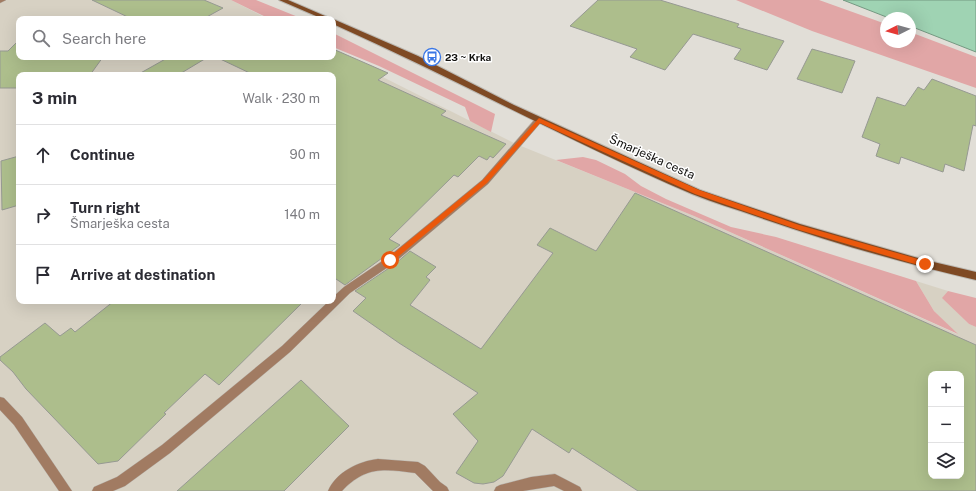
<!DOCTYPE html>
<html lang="en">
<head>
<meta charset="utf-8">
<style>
	body { margin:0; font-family:"Public Sans",sans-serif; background:#f7f7f7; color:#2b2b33 }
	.controls { position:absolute; right:12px; bottom:12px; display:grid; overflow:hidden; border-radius:8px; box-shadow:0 4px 16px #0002 }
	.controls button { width:36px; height:36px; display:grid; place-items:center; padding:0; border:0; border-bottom:1px solid #e1e1e2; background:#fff; color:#2b2b33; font:20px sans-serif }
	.compass { position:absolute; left:880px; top:12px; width:36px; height:36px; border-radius:50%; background:#fff; box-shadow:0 4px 16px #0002; rotate:264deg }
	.stop { position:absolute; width:12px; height:12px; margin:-9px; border:3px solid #ea580c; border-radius:50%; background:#fff }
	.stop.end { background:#ea580c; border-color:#fff; box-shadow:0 1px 4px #0008 }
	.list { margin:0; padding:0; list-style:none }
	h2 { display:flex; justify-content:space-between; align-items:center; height:52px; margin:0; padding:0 16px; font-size:17px }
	h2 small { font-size:13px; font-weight:400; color:#7c7c81 }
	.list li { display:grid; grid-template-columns:26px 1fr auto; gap:12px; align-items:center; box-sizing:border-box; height:60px; padding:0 16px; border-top:1px solid #e1e1e2 }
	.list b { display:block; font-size:15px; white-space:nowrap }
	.list p { margin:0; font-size:13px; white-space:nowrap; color:#7c7c81 }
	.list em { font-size:13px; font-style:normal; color:#7c7c81 }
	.icon { flex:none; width:22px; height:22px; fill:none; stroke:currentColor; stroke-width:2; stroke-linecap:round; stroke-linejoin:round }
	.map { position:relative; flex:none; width:976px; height:491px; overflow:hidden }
	.search { position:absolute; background:#fff; box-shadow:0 4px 16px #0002; left:16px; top:16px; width:320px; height:44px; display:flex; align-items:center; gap:10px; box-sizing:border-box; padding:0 14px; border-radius:8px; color:#7c7c81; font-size:15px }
	.panel { position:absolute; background:#fff; box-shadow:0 4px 16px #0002; left:16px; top:72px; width:320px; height:232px; border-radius:8px }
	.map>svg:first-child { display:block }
	.built { fill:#d7d1c3; fill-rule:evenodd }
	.green { fill:#e1a6a6 }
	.water { fill:#9fd3b3; stroke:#759982 }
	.building { fill:#adbe8c; stroke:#969992; fill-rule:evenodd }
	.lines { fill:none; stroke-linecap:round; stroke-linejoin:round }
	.lane-casing { stroke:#bcb9b3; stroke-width:1 }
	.secondary-casing { stroke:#bcb9b3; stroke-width:2 }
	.lane { fill:#a17b62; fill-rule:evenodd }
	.secondary { fill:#7f4a24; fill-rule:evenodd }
	.route { fill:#ea580c }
	.labels { text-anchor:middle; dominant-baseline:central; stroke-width:3; stroke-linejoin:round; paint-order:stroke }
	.far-poi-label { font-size:10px; font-weight:bold; fill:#12110f; stroke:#fff; text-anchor:start }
	.street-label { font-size:12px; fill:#12110f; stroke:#fff }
</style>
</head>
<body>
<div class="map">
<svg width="976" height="491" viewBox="0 0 976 491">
	<rect width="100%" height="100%" fill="#e1ded7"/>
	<path class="built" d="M 0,0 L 231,0 L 268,19 L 19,19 L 19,57 L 333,57 L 333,52 L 516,144 L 694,216 L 957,334 L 934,311 L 916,281 L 948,291 L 943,298 L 969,324 L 976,327 L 976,491 L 0,491 ZM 19,75 L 333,75 L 333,301 L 19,301 ZM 931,374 L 961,374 L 961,476 L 931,476 Z"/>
	<path class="green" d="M 231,0 L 256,0 L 303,19 L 270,19 Z
		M 736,0 L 819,0 L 886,24 L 886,42 L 910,42 L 910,32 L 976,57 L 976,88 L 812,31 Z
		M 333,33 L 495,114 L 491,132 L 470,121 L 465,107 L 379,66 L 333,47 Z
		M 583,157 L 596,160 L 625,174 L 641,186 L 666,199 L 731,227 L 776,237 L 916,281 L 934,311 L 958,334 L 694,216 L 556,160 Z
		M 948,291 L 976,298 L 976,327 L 969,324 L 942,298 Z"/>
	<path class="water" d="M 843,0 L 976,0 L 976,52 L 910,26 L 910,18 L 889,18 Z"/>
	<path class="building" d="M 92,0 L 204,0 L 223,8 L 203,19 L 132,19 Z
		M 598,0 L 660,0 L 739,24 L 737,27 L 784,41 L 767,70 L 734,59 L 741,49 L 693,34 L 665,70 L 630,57 L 637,49 L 570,26 Z
		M 19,40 L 19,57 L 103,57 L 90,75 L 19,75 L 19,88 L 0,88 L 0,51 L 8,51 Z
		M 333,49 L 388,73 L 378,80 L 446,111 L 441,115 L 506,144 L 493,158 L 490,156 L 487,160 L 479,156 L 458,177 L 454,175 L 389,239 L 400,245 L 345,285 L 333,277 L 333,75 L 254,75 L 216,57 L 333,57 Z
		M 812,49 L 855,61 L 842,93 L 797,79 Z
		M 169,57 L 208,57 L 178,75 L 137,75 Z
		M 932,79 L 976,96 L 976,126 L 973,125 L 964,171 L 945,164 L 943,172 L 901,157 L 899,164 L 876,156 L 880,144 L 862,137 L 877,97 L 905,106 L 918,87 L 924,90 Z
		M 19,156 L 19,205 L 2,210 L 1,161 Z
		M 635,193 L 976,345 L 976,491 L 638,491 L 572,448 L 569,453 L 532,429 L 503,476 L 494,482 L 483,484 L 474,483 L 456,473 L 478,441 L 453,414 L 478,393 L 399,343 L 353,311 L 366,298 L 355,291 L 395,264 L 410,251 L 436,267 L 426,277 L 430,280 L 410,305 L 481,349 L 553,253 L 537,245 L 550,228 L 596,251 ZM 931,374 L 961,374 L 961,476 L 931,476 Z
		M 114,301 L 304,301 L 219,385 L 205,374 L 164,413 L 166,414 L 118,461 L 98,464 L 26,389 L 13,372 L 0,360 L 0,357 L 45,323 L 60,336 L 71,328 L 75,332 Z
		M 301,380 L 349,426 L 284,491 L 177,491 Z"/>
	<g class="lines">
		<g class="lane-casing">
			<path id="lane" d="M 0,0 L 6,0 L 0,3 Z
				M 536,118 L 542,118 L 543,120 L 488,184 L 394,263 L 350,293 L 290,352 L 170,453 L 125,486 L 113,491 L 92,491 L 94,487 L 117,477 L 162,445 L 282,346 L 329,301 L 333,301 L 333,297 L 344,287 L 388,257 L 482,180 Z
				M 0,397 L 4,398 L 22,417 L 72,491 L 59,491 L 14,425 L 0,410 Z
				M 378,459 L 418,462 L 425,466 L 440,482 L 447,487 L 449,491 L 433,491 L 415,473 C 383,469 366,466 342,491 L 328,491 C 336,472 359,461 378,459 Z
				M 555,474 L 580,487 L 582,491 L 564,491 L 554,486 L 523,491 L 494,491 L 496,487 L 500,485 L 531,477 Z"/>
		</g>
		<g class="secondary-casing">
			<path id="secondary" d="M 279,0 L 288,0 L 332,19 L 323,19 Z
				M 333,19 L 418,56 L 514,105 L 700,190 L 800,224 L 925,260 L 976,272 L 976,280 C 903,263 830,242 758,217 C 736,209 714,203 692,194 C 570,142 454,78 333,24 Z"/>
		</g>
		<use href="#lane" class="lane"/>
		<use href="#secondary" class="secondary"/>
	</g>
	<path class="route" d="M 539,118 L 699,190 L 799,225 L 925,261 L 928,264 L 925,267 L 796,229 L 695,194 L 540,123 L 487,183 L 393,261 L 388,261 L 388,258 L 483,180 Z"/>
	<defs>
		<g id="bus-ring" transform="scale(0.9)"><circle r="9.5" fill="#fff" stroke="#3976e5" stroke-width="1.5"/><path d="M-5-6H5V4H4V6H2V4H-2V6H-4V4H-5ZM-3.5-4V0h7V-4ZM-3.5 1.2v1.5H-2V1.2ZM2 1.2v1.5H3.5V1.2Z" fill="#3976e5"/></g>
	</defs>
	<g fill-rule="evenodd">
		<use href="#bus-ring" x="432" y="57"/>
	</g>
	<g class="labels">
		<g class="far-poi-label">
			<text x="445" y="57">23 ~ Krka</text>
		</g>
		<g class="street-label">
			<text transform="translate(652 157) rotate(24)">Šmarješka cesta</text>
		</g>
	</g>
</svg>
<div class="controls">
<button>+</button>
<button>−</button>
<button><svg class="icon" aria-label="layers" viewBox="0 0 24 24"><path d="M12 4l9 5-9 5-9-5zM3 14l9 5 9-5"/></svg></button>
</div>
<svg class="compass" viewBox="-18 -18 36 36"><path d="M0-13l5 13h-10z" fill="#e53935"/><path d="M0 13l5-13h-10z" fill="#7c7c81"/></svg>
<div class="stop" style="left:390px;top:260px"></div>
<div class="stop end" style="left:925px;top:264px"></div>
<div class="search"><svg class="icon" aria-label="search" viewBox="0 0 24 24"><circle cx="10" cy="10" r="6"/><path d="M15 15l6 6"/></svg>Search here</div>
<section class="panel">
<h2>3 min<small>Walk · 230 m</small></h2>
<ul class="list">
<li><svg class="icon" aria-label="ahead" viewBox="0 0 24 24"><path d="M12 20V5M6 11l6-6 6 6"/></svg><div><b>Continue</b></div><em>90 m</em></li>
<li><svg class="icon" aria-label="right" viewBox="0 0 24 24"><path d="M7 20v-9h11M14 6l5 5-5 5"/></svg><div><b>Turn right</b><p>Šmarješka cesta</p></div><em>140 m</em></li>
<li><svg class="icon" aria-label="arrive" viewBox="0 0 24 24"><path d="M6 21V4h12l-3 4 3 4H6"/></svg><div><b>Arrive at destination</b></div></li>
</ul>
</section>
</div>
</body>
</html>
